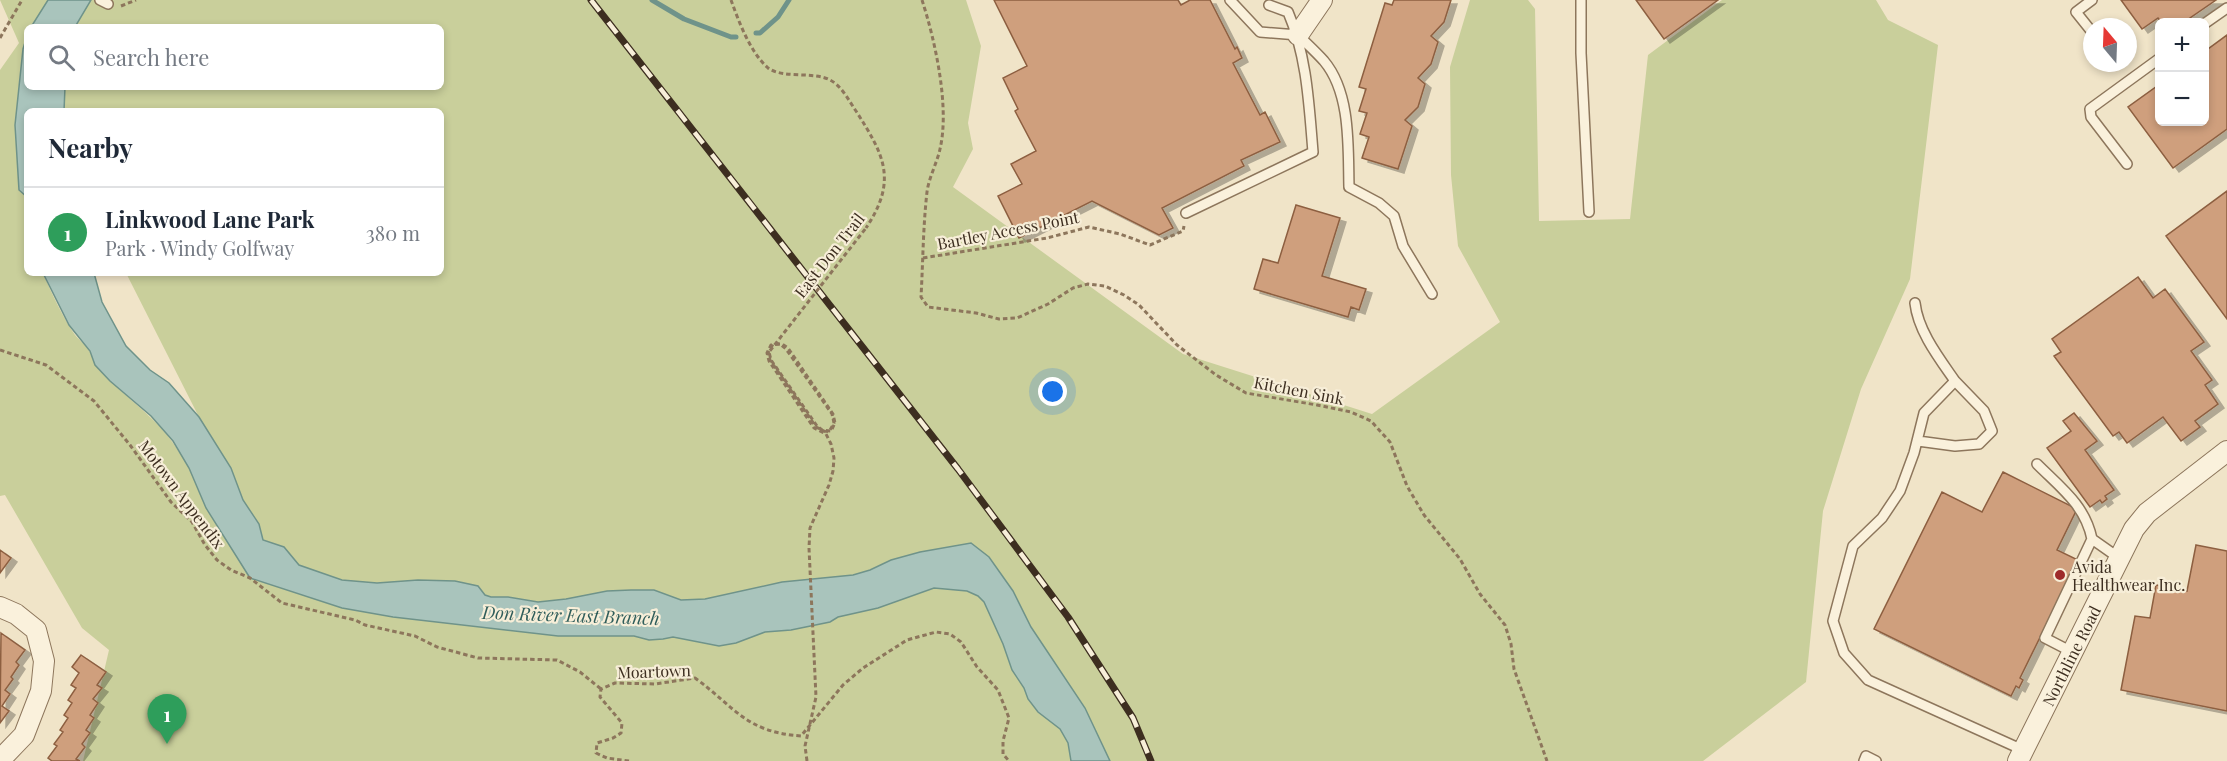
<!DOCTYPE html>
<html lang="en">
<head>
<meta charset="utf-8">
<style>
	body { margin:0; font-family:"Playfair Display",serif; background:#f2f2f3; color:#1f2937 }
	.controls { position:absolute; right:18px; top:18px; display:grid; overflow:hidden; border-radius:9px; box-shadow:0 3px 9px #0003 }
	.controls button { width:54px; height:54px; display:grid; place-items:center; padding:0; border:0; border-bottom:2px solid #e0e1e3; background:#fff; color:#1f2937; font:30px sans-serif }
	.compass { position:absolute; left:2083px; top:18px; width:54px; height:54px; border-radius:50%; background:#fff; box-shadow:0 3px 9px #0003; rotate:341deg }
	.you { position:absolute; left:1053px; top:392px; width:21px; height:21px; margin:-15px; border:4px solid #fff; border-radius:50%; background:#1a73e8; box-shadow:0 0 0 9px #1a73e833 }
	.badge { display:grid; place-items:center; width:39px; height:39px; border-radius:50%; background:#0f766e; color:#fff; font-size:20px; font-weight:700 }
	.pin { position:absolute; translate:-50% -50px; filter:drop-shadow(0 2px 3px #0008) }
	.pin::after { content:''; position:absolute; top:32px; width:21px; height:18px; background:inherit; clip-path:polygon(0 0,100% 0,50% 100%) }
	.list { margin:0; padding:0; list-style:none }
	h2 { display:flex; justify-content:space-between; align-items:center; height:78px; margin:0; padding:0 24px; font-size:26px }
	h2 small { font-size:20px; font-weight:400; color:#747a83 }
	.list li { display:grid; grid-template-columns:39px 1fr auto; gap:18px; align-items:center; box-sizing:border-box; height:90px; padding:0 24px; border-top:2px solid #e0e1e3 }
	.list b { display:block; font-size:22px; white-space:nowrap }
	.list p { margin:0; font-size:20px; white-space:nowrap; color:#747a83 }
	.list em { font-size:20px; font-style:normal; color:#747a83 }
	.icon { flex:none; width:33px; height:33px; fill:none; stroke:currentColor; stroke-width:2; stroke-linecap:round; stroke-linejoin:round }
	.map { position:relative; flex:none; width:2227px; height:761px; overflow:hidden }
	.search { position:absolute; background:#fff; box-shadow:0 3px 9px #0003; left:24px; top:24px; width:420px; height:66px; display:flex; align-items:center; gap:15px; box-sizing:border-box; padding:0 21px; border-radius:9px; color:#747a83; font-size:22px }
	.panel { position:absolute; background:#fff; box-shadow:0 3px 9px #0003; left:24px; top:108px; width:420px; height:168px; border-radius:9px }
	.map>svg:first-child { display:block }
	.green { fill:#c9cf9b; fill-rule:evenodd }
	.water { fill:#a9c4bc; stroke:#6f938a; stroke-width:1.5 }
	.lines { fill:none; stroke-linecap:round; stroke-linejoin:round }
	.stream { stroke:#6f938a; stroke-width:5 }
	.building { fill:#cf9f7d; stroke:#8d5f41; stroke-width:1.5; filter:url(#shadow) }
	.lane-casing { stroke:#8d765c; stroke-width:12 }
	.street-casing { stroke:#8d765c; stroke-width:22 }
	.path { stroke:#8d765c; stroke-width:3; stroke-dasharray:4.5 3; stroke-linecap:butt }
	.lane { stroke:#faf1dc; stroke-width:9 }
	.street { stroke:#faf1dc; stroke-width:20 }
	.rail-casing { stroke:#3d2e20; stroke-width:7 }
	.rail { stroke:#f7eed8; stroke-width:4.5; stroke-dasharray:14; stroke-linecap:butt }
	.path-bridge { stroke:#8d765c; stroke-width:3; stroke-dasharray:4.5 3; stroke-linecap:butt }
	.poi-dot { fill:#9e2a2b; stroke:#f7eed8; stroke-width:2 }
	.labels { text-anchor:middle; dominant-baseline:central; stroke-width:4.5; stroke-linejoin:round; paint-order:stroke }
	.street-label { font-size:16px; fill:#3d2e20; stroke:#f7eed8 }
	.poi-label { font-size:16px; fill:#3d2e20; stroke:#f7eed8; text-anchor:start }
	.water-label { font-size:18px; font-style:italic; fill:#2f5d5a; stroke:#f7eed8 }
</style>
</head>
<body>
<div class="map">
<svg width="2227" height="761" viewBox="0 0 2227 761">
	<defs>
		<filter id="shadow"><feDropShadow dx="6" dy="4" stdDeviation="0" flood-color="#0004"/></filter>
	</defs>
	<rect width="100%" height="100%" fill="#f0e4c8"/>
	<path class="green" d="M 0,0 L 966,0 L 981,46 L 968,123 L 973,149 L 953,187 L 1183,354 L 1372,414 L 1500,322 L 1458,246 L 1451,175 L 1450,67 L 1470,0 L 1528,0 L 1535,9 L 1539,221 L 1630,219 L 1648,55 L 1722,0 L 1876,0 L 1888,20 L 1938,45 L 1910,279 L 1861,389 L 1823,511 L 1806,682 L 1703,761 L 83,761 L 109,650 L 82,628 L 5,495 L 0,496 L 0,70 L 19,43 ZM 27,27 L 441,27 L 441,87 L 38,87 L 49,111 L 441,111 L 441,273 L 126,273 L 204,427 L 179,452 C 159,418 127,400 102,372 C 96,366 94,359 90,352 C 87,346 80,341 75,335 C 62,316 52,294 43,273 L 27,273 L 27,197 L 19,190 L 15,125 L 21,71 L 27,62 Z"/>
	<path class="water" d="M 48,0 L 91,0 L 75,27 L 31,27 Z
		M 27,36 L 27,87 L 65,87 L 64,111 L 27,111 L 27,197 L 19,190 L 15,125 L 23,49 Z
		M 43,273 L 94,273 L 102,302 L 126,346 L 150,370 L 169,383 L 199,417 L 231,468 L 243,500 L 259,524 L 263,540 L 284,547 L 299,565 L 342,580 L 377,583 L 418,580 L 455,581 L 478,586 L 485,595 L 491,597 L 508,597 L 538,602 L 566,599 L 607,591 L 631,590 L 654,590 L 681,600 L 705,599 L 782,582 L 853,575 L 870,570 L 891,560 L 920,552 L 971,543 L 989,557 L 1013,591 L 1031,627 L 1085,708 L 1110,761 L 1071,761 L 1068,743 L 1060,729 L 1038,712 L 1028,699 L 1024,688 L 1012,670 L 1003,644 L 984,602 L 978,596 L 967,591 L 934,588 L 878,608 L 838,617 L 830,622 L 791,630 L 765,632 L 736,643 L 719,646 L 673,637 L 663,639 L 649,640 L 634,636 L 558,636 L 393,617 L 342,608 L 250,578 L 206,508 L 189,468 L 173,441 L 151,416 L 110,381 L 95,365 L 90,351 L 69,325 Z"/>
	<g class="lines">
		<path class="stream" d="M 652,0 L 684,19 L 731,37 L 736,37
			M 756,33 L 760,33 L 778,17 L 789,0"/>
	</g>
	<path class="building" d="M 994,0 L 1178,0 L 1181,5 L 1190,0 L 1210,0 L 1235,49 L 1237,47 L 1242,58 L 1233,63 L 1260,115 L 1265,112 L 1280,142 L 1241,160 L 1244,166 L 1162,208 L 1173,228 L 1159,235 L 1092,201 L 1019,238 L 998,196 L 1022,184 L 1011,164 L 1036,151 L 1015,111 L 1018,109 L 1003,78 L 1027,66 Z
		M 1394,0 L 1451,0 L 1444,22 L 1431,36 L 1438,42 L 1431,64 L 1418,78 L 1425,84 L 1418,107 L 1405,120 L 1412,126 L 1398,169 L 1362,158 L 1369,137 L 1360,134 L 1367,113 L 1359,111 L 1366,89 L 1359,87 L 1385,3 L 1392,5 Z
		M 1636,0 L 1718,0 L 1664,39 Z
		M 2121,0 L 2216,0 L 2184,22 L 2161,22 L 2158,18 L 2142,29 Z
		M 2227,35 L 2227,129 L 2173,168 L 2128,107 L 2160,84 L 2160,122 L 2204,122 L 2204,52 Z
		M 2227,191 L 2227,319 L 2166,236 Z
		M 1296,205 L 1340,218 L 1322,276 L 1366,289 L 1359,310 L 1351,307 L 1348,317 L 1254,289 L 1263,259 L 1278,263 Z
		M 2138,277 L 2153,298 L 2165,289 L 2204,342 L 2191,351 L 2212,380 L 2205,385 L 2218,404 L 2195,421 L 2200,427 L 2181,441 L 2163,417 L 2127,443 L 2119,432 L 2113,436 L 2054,356 L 2061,352 L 2052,339 Z
		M 2074,413 L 2097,441 L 2085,450 L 2114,490 L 2105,496 L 2107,499 L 2102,503 L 2100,500 L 2090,507 L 2047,448 L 2071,431 L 2063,421 Z
		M 2003,472 L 2077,509 L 2057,550 L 2078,560 L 2020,678 L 2023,680 L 2019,688 L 2016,686 L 2011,696 L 1874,629 L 1942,492 L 1982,512 Z
		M 2196,545 L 2227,551 L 2227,711 L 2121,690 L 2135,616 L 2150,618 L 2156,585 L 2187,591 Z
		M 0,550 L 11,558 L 0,573 Z
		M 1,633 L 25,650 L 16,662 L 19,665 L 11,677 L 13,679 L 5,690 L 10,694 L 2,706 L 9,711 L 0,723 Z
		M 81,655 L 106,672 L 97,685 L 102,688 L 93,699 L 98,703 L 90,715 L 94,718 L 86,730 L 90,733 L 82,744 L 85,747 L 76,759 L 80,761 L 52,761 L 48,758 L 57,746 L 54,744 L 63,732 L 60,730 L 68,718 L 64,715 L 72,703 L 68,700 L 76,688 L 71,685 L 79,673 L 72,667 Z"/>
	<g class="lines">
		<g class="lane-casing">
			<path id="lane" d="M 100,0 L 108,4
				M 1230,0 L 1260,32 L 1298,35 C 1306,43 1316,52 1324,61 C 1351,93 1348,147 1349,187 L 1379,203 L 1394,216 L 1403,246 L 1432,294
				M 1581,0 L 1581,53 L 1589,212
				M 2092,0 L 2076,12 L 2092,32
				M 2204,24 L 2227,8
				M 2127,164 L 2091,117 L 2090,109 L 2160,58
				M 1186,213 L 1313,152 C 1309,105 1307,56 1288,12 L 1269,5
				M 1915,303 C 1918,331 1939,358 1955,381
				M 1918,441 L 1955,446 L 1979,444 L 1992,431 L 1984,411 L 1955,381 L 1924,413 L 1914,453 L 1900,491 L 1882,518 L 1853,546 L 1833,621 L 1844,653 L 1868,680 L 2023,750
				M 2037,464 C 2061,488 2085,505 2092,539 L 2045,638 L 2074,653
				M 2092,539 L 2119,558
				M 1864,761 L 1866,756 L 1876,761"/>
		</g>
		<g class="street-casing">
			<g id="street">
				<path d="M 1298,35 L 1322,0"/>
				<path d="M 0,607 L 16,614 L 36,630 L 44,661 L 41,691 L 24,735 L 0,760"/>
				<path id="s1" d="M 2018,761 L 2134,529 L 2147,513 L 2227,451"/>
			</g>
		</g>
		<path class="path" d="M 731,0 C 739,22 750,52 768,68 C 783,79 813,71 830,80 C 842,86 849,101 856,111 C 884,155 898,180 866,228
			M 922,0 C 935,40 950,107 940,149 C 937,163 929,177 927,192 C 923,227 923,262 921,297 L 928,307 L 976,313 L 999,319 L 1017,318 L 1048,304 L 1073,288 L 1088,284 L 1105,286 L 1124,295 L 1139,305 L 1177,345 L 1216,375 L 1246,393 L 1317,405 L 1351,412 L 1371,421 L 1390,442 L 1407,486 L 1424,515 L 1460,559 L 1480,594 L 1505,625 L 1511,644 L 1514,669 L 1547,761
			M 121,6 L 136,0
			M 0,38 L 22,0
			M 923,258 L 1047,238 L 1089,227 L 1120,234 L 1150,245 L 1183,231 L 1184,226
			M 0,350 L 46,365 L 94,401 L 130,445 L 171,502 L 192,522 L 205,545 L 217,560 L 231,570 L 250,578 L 282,603 L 355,620 L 365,625 L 415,636 L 437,647 L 478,658 L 557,660 L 580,672 L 601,689
			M 629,761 L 607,758 L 596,753 L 597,743 L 613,738 L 621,733 L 622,723 L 600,697 L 601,689 L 615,683 L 655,684 L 695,678 C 735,707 745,732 801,736 L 843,685 L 863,668 L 907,640 L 936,632 L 950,634 L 961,642 L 977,667 L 998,690 L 1009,718 L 1003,741 L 1003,754 L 1009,761
			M 807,761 L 805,746 L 816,697 L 809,548 L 810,528 L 829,485 L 833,471 L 834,458 L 831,444 L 826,434 L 814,428 L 769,361 L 767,353 L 771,345 L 780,344 L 786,349 L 832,414 L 834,423 L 830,430 L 826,432"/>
		<use href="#lane" class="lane"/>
		<use href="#street" class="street"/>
		<g class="rail-casing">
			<path id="rail" d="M 591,0 L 958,469 L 1068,617 L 1133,718 L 1151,761"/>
		</g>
		<use href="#rail" class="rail"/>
		<path class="path-bridge" d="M 826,432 L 816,427 L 770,360 L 768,353 L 773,344 L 782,344 L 788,348 L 833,414 L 835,423 L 831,431 L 822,430 L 817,426 L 771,360 L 769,352 L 866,228"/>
	</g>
	<circle class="poi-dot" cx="2060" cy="575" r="6"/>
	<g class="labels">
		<g class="street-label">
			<text transform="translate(1008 230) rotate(-11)">Bartley Access Point</text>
			<text transform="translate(829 255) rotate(-52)">East Don Trail</text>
			<text transform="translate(1299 390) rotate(11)">Kitchen Sink</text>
			<text transform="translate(182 494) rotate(53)">Motown Appendix</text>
			<text stroke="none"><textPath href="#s1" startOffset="118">Northline Road</textPath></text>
			<text transform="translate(654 671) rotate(-2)">Moartown</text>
		</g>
		<g class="poi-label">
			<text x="2072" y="566">Avida<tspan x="2072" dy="18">Healthwear Inc.</tspan></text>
		</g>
		<g class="water-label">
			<text transform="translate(571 615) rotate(2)">Don River East Branch</text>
		</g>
	</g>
</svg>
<div class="controls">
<button>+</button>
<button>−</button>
</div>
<svg class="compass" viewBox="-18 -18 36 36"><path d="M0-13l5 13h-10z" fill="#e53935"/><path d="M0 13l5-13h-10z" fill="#747a83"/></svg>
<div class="you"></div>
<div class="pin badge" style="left:167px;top:744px;background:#2e9e5b">1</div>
<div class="search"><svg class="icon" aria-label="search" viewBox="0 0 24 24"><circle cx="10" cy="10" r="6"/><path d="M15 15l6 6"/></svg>Search here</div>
<section class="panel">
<h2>Nearby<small></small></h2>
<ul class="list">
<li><span class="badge" style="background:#2e9e5b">1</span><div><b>Linkwood Lane Park</b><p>Park · Windy Golfway</p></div><em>380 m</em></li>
</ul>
</section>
</div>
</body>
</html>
